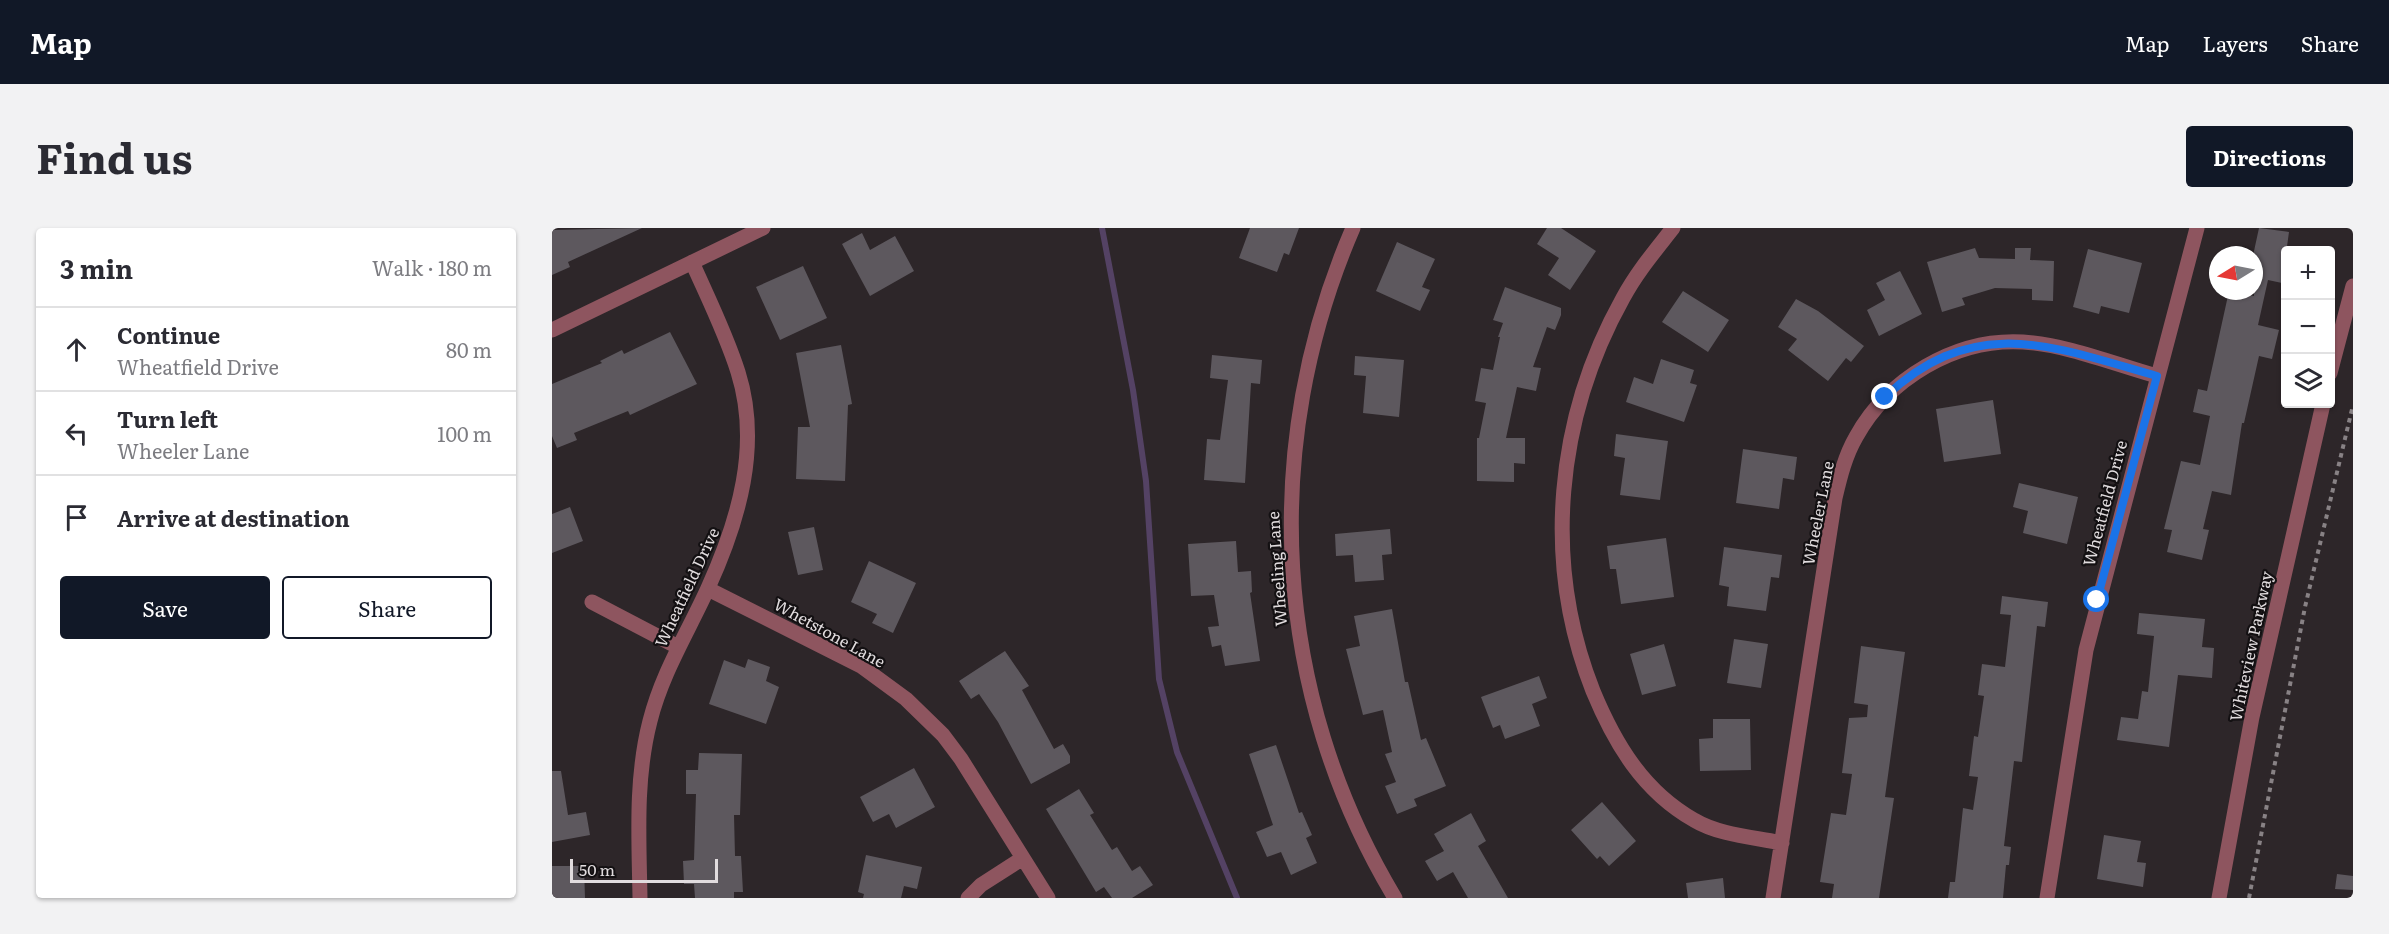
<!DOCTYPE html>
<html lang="en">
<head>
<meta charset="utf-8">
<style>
	body { margin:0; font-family:Literata,serif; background:#f2f2f3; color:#2b2b33 }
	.controls { position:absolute; right:18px; top:18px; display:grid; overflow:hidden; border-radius:6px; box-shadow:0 2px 4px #0004 }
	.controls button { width:54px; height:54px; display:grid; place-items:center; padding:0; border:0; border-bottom:2px solid #e1e1e2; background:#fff; color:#2b2b33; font:30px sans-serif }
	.compass { position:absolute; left:1657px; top:18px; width:54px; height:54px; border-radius:50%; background:#fff; box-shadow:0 2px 4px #0004; rotate:260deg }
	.scale { position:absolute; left:18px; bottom:15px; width:148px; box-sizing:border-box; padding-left:6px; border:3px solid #e1dcde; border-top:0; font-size:16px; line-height:21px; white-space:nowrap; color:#e1dcde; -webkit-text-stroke:4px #131012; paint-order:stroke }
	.stop { position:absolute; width:18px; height:18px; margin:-14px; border:4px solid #1a73e8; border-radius:50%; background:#fff }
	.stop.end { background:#1a73e8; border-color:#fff; box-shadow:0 2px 6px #0008 }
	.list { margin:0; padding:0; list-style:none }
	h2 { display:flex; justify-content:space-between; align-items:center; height:78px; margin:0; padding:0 24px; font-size:26px }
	h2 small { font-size:20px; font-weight:400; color:#7c7c81 }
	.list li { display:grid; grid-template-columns:39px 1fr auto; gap:18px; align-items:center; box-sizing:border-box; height:84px; padding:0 24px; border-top:2px solid #e1e1e2 }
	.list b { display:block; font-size:22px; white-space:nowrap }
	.list p { margin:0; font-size:20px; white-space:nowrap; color:#7c7c81 }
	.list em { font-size:20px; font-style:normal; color:#7c7c81 }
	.actions { display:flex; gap:12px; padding:18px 24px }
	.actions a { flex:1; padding:14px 0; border:2px solid #111827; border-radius:6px; text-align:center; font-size:21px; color:#111827 }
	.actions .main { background:#111827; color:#fff }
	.icon { flex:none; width:33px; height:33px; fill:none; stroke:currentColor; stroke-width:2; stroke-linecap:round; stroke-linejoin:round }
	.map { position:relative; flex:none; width:1801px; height:670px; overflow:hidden; border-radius:6px }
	header { display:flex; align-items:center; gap:36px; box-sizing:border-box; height:84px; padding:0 30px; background:#111827; color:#fff }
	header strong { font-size:28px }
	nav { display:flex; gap:33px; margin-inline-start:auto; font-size:21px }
	.intro { display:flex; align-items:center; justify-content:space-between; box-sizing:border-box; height:144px; padding:0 36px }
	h1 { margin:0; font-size:42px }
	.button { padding:15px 27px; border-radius:6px; background:#111827; color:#fff; font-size:21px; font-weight:700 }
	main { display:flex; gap:36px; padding:0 36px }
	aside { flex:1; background:#fff; border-radius:6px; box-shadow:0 2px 4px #0004 }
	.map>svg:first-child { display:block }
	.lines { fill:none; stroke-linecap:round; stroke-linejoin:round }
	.stream { stroke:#544264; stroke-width:6 }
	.building { fill:#5d585e }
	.path { stroke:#888285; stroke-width:4; stroke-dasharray:4.5 4.5; stroke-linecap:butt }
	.minor { stroke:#8e555f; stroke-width:15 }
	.route { stroke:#1a73e8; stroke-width:8 }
	.labels { text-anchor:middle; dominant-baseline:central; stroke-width:4.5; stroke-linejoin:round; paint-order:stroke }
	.street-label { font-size:16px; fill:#e1dcde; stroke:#131012 }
</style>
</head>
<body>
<header>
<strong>Map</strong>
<nav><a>Map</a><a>Layers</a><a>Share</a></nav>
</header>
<div class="intro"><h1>Find us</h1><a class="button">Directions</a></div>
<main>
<aside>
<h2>3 min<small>Walk · 180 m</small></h2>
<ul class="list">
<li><svg class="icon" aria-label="ahead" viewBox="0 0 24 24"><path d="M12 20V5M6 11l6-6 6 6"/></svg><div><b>Continue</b><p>Wheatfield Drive</p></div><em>80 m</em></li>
<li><svg class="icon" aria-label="left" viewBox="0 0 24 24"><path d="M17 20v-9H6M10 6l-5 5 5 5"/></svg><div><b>Turn left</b><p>Wheeler Lane</p></div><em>100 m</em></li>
<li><svg class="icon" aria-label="arrive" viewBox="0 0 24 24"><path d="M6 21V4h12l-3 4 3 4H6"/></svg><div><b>Arrive at destination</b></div></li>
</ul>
<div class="actions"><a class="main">Save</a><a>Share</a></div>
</aside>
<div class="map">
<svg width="1801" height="670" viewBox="0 0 1801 670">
	<rect width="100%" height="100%" fill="#2d2629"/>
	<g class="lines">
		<path class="stream" d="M 550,0 L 581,162 L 594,253 L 607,451 L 625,524 L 685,670"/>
	</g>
	<path class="building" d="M 0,0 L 2,2 L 90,0 L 16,34 L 18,39 L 0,47 Z
		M 698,0 L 747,0 L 737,27 L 732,25 L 725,44 L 687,30 Z
		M 995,0 L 1009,0 L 1044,23 L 1018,62 L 996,47 L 1007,30 L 985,16 Z
		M 1707,0 L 1737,4 L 1730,55 L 1716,52 L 1706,97 L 1727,102 L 1720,131 L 1707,128 L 1692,195 L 1690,195 L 1679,267 L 1660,263 L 1651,301 L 1657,302 L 1650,332 L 1615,324 L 1620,302 L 1612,301 L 1629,233 L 1648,237 L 1658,188 L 1641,184 L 1646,161 L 1655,163 L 1677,63 L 1702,68 L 1702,23 Z
		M 310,5 L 318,22 L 343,8 L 362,43 L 318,68 L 290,16 Z
		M 845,14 L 883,31 L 870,59 L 878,62 L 868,83 L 824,63 Z
		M 1423,20 L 1427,30 L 1463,31 L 1463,20 L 1479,20 L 1478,32 L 1502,33 L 1501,73 L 1480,72 L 1480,61 L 1443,60 L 1410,70 L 1413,77 L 1390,84 L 1375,34 Z
		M 1536,21 L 1590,35 L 1577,85 L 1549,78 L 1547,86 L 1521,79 Z
		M 251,38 L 275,90 L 228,112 L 204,59 Z
		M 1348,43 L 1370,86 L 1327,108 L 1315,82 L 1333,72 L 1324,55 Z
		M 953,59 L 1009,80 L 1009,87 L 1003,102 L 995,99 L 981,139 L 989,140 L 984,163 L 965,159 L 954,210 L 973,210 L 973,236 L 962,235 L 962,254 L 925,253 L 925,210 L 927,210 L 934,175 L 923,173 L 929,140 L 941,142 L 948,109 L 946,109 L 951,95 L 941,92 Z
		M 1131,63 L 1177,92 L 1156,124 L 1110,94 Z
		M 1244,71 L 1266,83 L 1312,118 L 1299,134 L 1294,130 L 1276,153 L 1236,122 L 1245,111 L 1226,99 Z
		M 118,104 L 145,156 L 78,187 L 76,183 L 22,205 L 25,212 L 5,220 L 0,208 L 0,156 L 50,135 L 48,133 L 70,122 L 72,126 Z
		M 289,117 L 300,176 L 296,177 L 293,253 L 244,251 L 246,199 L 258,199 L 244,125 Z
		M 660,127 L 710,132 L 708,156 L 699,155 L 693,255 L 652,252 L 655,211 L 668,212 L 676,152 L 658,150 Z
		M 803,128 L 852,132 L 847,189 L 811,185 L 814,148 L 802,147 Z
		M 1109,131 L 1142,142 L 1138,155 L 1145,157 L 1132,194 L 1074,174 L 1082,149 L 1101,156 Z
		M 1441,172 L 1449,226 L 1392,234 L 1384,181 Z
		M 1064,206 L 1116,213 L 1108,272 L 1068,267 L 1073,230 L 1062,228 Z
		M 1191,221 L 1245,229 L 1242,252 L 1231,250 L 1227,281 L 1184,275 Z
		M 1467,255 L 1526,269 L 1515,316 L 1471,305 L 1476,283 L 1461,279 Z
		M 18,279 L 31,313 L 0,325 L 0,286 Z
		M 262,299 L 271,342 L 246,347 L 236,304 Z
		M 838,301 L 840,326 L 830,327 L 832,352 L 803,354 L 801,327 L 784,328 L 783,306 Z
		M 1114,310 L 1122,369 L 1069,376 L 1064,341 L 1058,341 L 1055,318 Z
		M 684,313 L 686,344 L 699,343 L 700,364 L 698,365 L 708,433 L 673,438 L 669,417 L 660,419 L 656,399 L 667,398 L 662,367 L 639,368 L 636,316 Z
		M 1172,319 L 1230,327 L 1227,350 L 1219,349 L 1214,383 L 1175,378 L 1177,359 L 1167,357 Z
		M 317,333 L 364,355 L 341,405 L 320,395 L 325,386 L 299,374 Z
		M 1450,368 L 1496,374 L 1493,399 L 1485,398 L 1470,534 L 1462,533 L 1452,618 L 1459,619 L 1457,637 L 1454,637 L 1451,670 L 1396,670 L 1398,654 L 1403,654 L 1411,580 L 1421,582 L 1426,549 L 1417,548 L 1422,508 L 1426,509 L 1432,468 L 1426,467 L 1430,436 L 1453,439 L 1459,387 L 1448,386 Z
		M 840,381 L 853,454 L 856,454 L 869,512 L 874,510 L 894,558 L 862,571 L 865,578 L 845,586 L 833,558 L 844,554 L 833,526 L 840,524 L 831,482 L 811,487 L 794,421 L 808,418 L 802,388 Z
		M 1587,385 L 1653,391 L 1650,419 L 1662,420 L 1660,450 L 1626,447 L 1617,519 L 1565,512 L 1569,489 L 1586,491 L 1590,463 L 1596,464 L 1602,408 L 1585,406 Z
		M 1182,411 L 1216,416 L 1209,460 L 1175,455 Z
		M 1112,416 L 1124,458 L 1090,467 L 1078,426 Z
		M 1309,418 L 1353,424 L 1333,569 L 1342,570 L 1327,670 L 1280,670 L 1282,656 L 1268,654 L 1279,585 L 1294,587 L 1300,546 L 1290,545 L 1297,490 L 1315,489 L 1316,477 L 1302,475 Z
		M 453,423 L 477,458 L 470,462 L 502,521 L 511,516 L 518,528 L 518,535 L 479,556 L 446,494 L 427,466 L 419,471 L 407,453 Z
		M 196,431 L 218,439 L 214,453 L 227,459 L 214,496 L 157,476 L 172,432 L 193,440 Z
		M 987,448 L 995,470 L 980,476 L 988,498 L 953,511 L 948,497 L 941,500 L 929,469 Z
		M 1161,491 L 1198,491 L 1199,542 L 1148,543 L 1147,511 L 1161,510 Z
		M 724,517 L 747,585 L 750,584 L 760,607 L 754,610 L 765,635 L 739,647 L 729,624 L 715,629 L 704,604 L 721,597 L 697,526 Z
		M 147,525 L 190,526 L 188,587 L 182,587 L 183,628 L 189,628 L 191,664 L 182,664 L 182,670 L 143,670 L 142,656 L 132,656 L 131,633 L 142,632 L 144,566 L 134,566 L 134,542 L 146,542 Z
		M 362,540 L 383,579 L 344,600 L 337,586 L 321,594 L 308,569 Z
		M 0,543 L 9,543 L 16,587 L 34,584 L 38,607 L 0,614 Z
		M 527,561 L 542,585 L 538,587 L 560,622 L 565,619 L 580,643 L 588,638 L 601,657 L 580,670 L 560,670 L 552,659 L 544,664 L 494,581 Z
		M 1050,574 L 1084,613 L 1057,638 L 1048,628 L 1045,631 L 1019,602 Z
		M 919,585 L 934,613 L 926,618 L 956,670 L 916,670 L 901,644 L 885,653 L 873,633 L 892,623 L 882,606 Z
		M 1552,607 L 1589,613 L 1585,634 L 1594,635 L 1591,659 L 1545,651 Z
		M 314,627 L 370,639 L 365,661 L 352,658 L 349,670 L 311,670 L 312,666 L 306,664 Z
		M 0,638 L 32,638 L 33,670 L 0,670 Z
		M 1785,646 L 1801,648 L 1801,662 L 1783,661 Z
		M 1171,650 L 1173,670 L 1136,670 L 1134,655 Z"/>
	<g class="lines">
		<path class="path" d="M 1697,670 L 1753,379 L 1801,177"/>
		<path class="minor" d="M 801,0 C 707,217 720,466 843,670
			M 1121,0 C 1103,23 1085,44 1071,70 C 1004,190 990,334 1041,463 C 1063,516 1091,563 1142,592 C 1167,607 1201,609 1230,615
			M 0,102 L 211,0
			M 1778,145 L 1801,58
			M 156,361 L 309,438 L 354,471 L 391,507 L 409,531 L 496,670
			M 40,374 L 126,419
			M 88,670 C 87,611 83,551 98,493 C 110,445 136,404 156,360 C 187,292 209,217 186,144 C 174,106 156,70 140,34
			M 416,670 L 429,657 L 471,630
			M 1221,670 L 1283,270 C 1288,249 1293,228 1304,209 C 1336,151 1403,110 1471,114 C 1516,117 1562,136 1605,148
			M 1495,670 L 1534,422 L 1645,0
			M 1667,670 L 1700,489 L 1771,176"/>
	</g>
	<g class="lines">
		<path class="route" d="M 1333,169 C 1423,84 1502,119 1605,148 L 1545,372"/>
	</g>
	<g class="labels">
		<g class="street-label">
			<text transform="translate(1552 275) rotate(-75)">Wheatfield Drive</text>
			<text transform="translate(1265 285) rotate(-79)">Wheeler Lane</text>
			<text transform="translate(724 341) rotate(-94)">Wheeling Lane</text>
			<text transform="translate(134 359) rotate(-65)">Wheatfield Drive</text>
			<text transform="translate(278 404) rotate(29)">Whetstone Lane</text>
			<text transform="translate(1698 418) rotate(-78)">Whiteview Parkway</text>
		</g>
	</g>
</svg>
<div class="controls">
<button>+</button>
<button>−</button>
<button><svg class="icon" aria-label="layers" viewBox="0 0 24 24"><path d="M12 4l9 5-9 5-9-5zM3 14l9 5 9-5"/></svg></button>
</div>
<svg class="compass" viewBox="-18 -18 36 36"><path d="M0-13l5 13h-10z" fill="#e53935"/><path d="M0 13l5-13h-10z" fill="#7c7c81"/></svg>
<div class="scale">50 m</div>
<div class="stop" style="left:1545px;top:372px"></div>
<div class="stop end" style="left:1333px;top:169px"></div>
</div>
</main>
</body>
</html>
